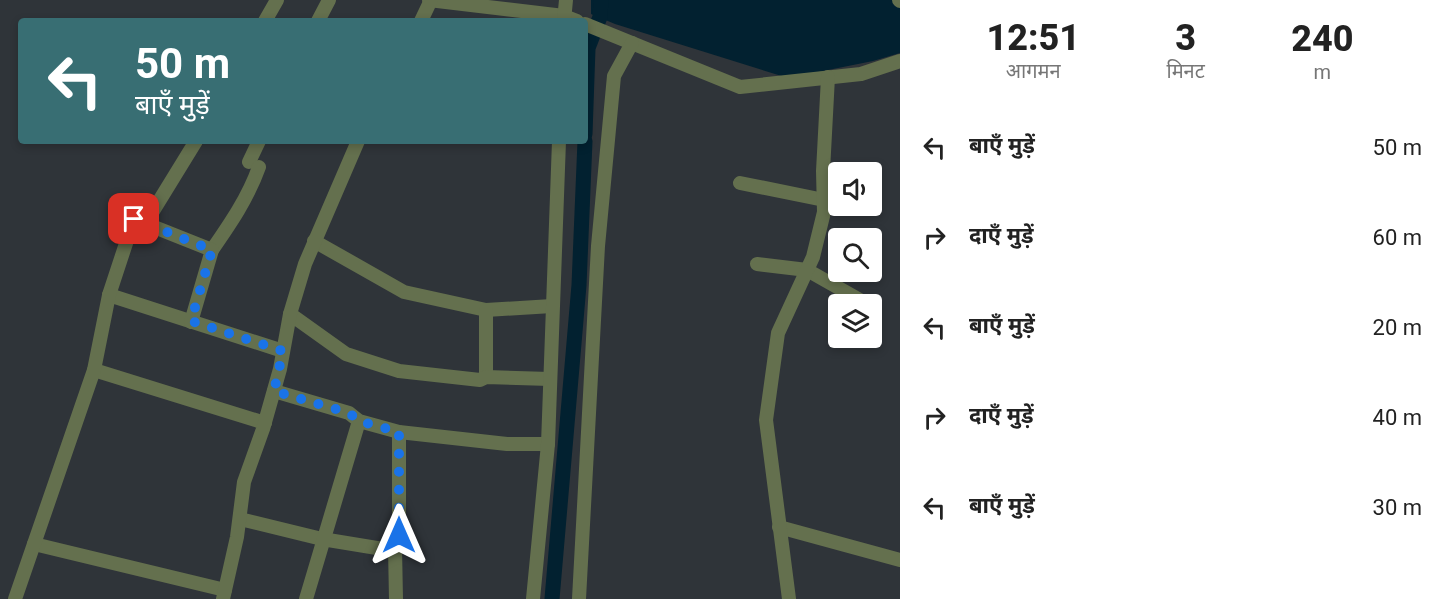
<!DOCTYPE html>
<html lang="hi">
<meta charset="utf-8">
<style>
:root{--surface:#fff;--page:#f6f6f6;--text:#222;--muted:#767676}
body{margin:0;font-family:Roboto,"Noto Sans Devanagari",sans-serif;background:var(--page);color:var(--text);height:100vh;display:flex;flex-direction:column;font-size:22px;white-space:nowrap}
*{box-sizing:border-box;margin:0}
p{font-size:20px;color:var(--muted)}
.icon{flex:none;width:33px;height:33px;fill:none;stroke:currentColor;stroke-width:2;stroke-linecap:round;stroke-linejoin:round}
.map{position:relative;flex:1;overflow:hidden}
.sheet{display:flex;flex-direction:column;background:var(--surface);width:540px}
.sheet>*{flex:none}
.guide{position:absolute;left:18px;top:18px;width:570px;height:126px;border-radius:6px;box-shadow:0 3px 9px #0003;background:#386e73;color:#fff;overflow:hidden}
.buttons{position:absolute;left:828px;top:162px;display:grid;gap:12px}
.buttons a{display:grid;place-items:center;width:54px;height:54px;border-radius:6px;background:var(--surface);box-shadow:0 3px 9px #0003;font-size:30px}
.pin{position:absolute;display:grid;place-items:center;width:51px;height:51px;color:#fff;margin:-26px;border-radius:12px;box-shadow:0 3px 9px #0006}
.me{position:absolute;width:66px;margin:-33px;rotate:0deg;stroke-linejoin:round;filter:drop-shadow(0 0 4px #0008)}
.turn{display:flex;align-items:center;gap:21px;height:126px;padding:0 18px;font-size:27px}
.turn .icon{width:78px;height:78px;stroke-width:2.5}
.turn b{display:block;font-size:42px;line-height:51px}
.eta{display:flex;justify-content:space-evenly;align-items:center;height:102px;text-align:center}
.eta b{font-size:36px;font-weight:800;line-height:42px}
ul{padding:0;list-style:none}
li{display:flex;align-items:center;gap:18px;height:90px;padding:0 18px}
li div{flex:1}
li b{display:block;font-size:22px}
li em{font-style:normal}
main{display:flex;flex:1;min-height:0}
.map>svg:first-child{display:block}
.water{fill:#022130}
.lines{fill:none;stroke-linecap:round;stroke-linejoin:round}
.canal{stroke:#022130;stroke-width:15}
.street{stroke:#64704e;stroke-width:14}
.route{stroke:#1a73e8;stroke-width:10;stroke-dasharray:0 18}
</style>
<main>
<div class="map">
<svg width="900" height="599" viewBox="0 0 900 599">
<rect width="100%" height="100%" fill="#2f3439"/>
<!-- water -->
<polygon class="water" points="591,0 900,0 900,53 873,61 788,78 615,24 591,14"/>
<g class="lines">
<!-- canal -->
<g class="canal">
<polyline points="585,134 588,48 600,17 601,0"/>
<polyline points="552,599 579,285 585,141"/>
</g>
<!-- street -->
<g class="street">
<polyline points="429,0 564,16 577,21"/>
<polyline points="899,0 900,1"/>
<polyline points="265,21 277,0"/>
<polyline points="318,21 329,0"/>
<polyline points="421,21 431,0"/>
<polyline points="564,21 566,0"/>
<polyline points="585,24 740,87 861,74 900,61"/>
<polyline points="249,162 259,141"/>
<polyline points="740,183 824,200"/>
<polyline points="145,224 196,141"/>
<polyline points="314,241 404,292 486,310 552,306"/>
<path d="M212,250c18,-26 36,-52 47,-83"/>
<polyline points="757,264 807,270 867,304"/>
<polyline points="109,295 283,351"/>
<polyline points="486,310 486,377"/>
<polyline points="290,314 346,354 399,371 480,380 486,377 550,379"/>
<polyline points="94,370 265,423"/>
<polyline points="274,391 349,413 359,421 399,432 507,444 548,444"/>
<polyline points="240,519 322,539 383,549 395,548"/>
<polyline points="779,527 900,560"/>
<polyline points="34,544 225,590"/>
<polyline points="15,599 94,370 109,295 134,219 212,250 191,322"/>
<polyline points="223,599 237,537 244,482 263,429 280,369 290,314 305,264 358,141"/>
<polyline points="306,599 359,421"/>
<polyline points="396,599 395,548 399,535 399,432"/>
<polyline points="533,599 548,444 559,141"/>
<polyline points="579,599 598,246 614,76 632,43"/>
<polyline points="789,599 766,420 778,333 813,257 824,212 823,171 828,77"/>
</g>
</g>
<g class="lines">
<!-- route -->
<polyline class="route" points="134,219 212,250 191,321 283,351 274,391 349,413 359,421 399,432 399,535"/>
</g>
</svg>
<div class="buttons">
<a><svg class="icon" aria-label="sound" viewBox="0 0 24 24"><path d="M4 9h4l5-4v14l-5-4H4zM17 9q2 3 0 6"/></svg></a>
<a><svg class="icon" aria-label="search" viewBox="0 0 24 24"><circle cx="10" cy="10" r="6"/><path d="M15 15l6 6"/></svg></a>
<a><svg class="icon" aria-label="layers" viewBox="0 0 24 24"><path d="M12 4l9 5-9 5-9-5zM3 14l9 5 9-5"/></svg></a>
</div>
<div class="pin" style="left:134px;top:219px;background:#d93025"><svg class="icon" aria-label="arrive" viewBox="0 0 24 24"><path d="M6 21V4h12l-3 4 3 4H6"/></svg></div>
<svg class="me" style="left:399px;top:535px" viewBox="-20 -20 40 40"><path d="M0-17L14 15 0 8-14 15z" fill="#1a73e8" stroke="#fff" stroke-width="4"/></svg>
<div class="guide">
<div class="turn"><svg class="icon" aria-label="left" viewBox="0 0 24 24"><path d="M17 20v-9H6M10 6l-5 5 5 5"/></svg><div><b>50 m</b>बाएँ मुड़ें</div></div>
</div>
</div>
<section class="sheet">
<div class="eta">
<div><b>12:51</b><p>आगमन</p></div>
<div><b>3</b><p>मिनट</p></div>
<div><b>240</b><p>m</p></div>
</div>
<ul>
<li><svg class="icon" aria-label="left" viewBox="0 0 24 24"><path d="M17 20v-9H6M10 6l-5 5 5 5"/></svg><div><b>बाएँ मुड़ें</b></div><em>50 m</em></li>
<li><svg class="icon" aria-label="right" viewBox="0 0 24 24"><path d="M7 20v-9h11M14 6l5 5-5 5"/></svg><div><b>दाएँ मुड़ें</b></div><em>60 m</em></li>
<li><svg class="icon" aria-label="left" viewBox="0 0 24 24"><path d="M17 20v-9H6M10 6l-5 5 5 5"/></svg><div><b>बाएँ मुड़ें</b></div><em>20 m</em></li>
<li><svg class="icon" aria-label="right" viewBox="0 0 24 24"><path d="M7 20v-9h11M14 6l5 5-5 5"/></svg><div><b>दाएँ मुड़ें</b></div><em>40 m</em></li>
<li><svg class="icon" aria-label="left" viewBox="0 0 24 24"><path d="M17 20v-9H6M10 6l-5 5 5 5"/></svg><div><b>बाएँ मुड़ें</b></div><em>30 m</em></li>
</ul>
</section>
</main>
